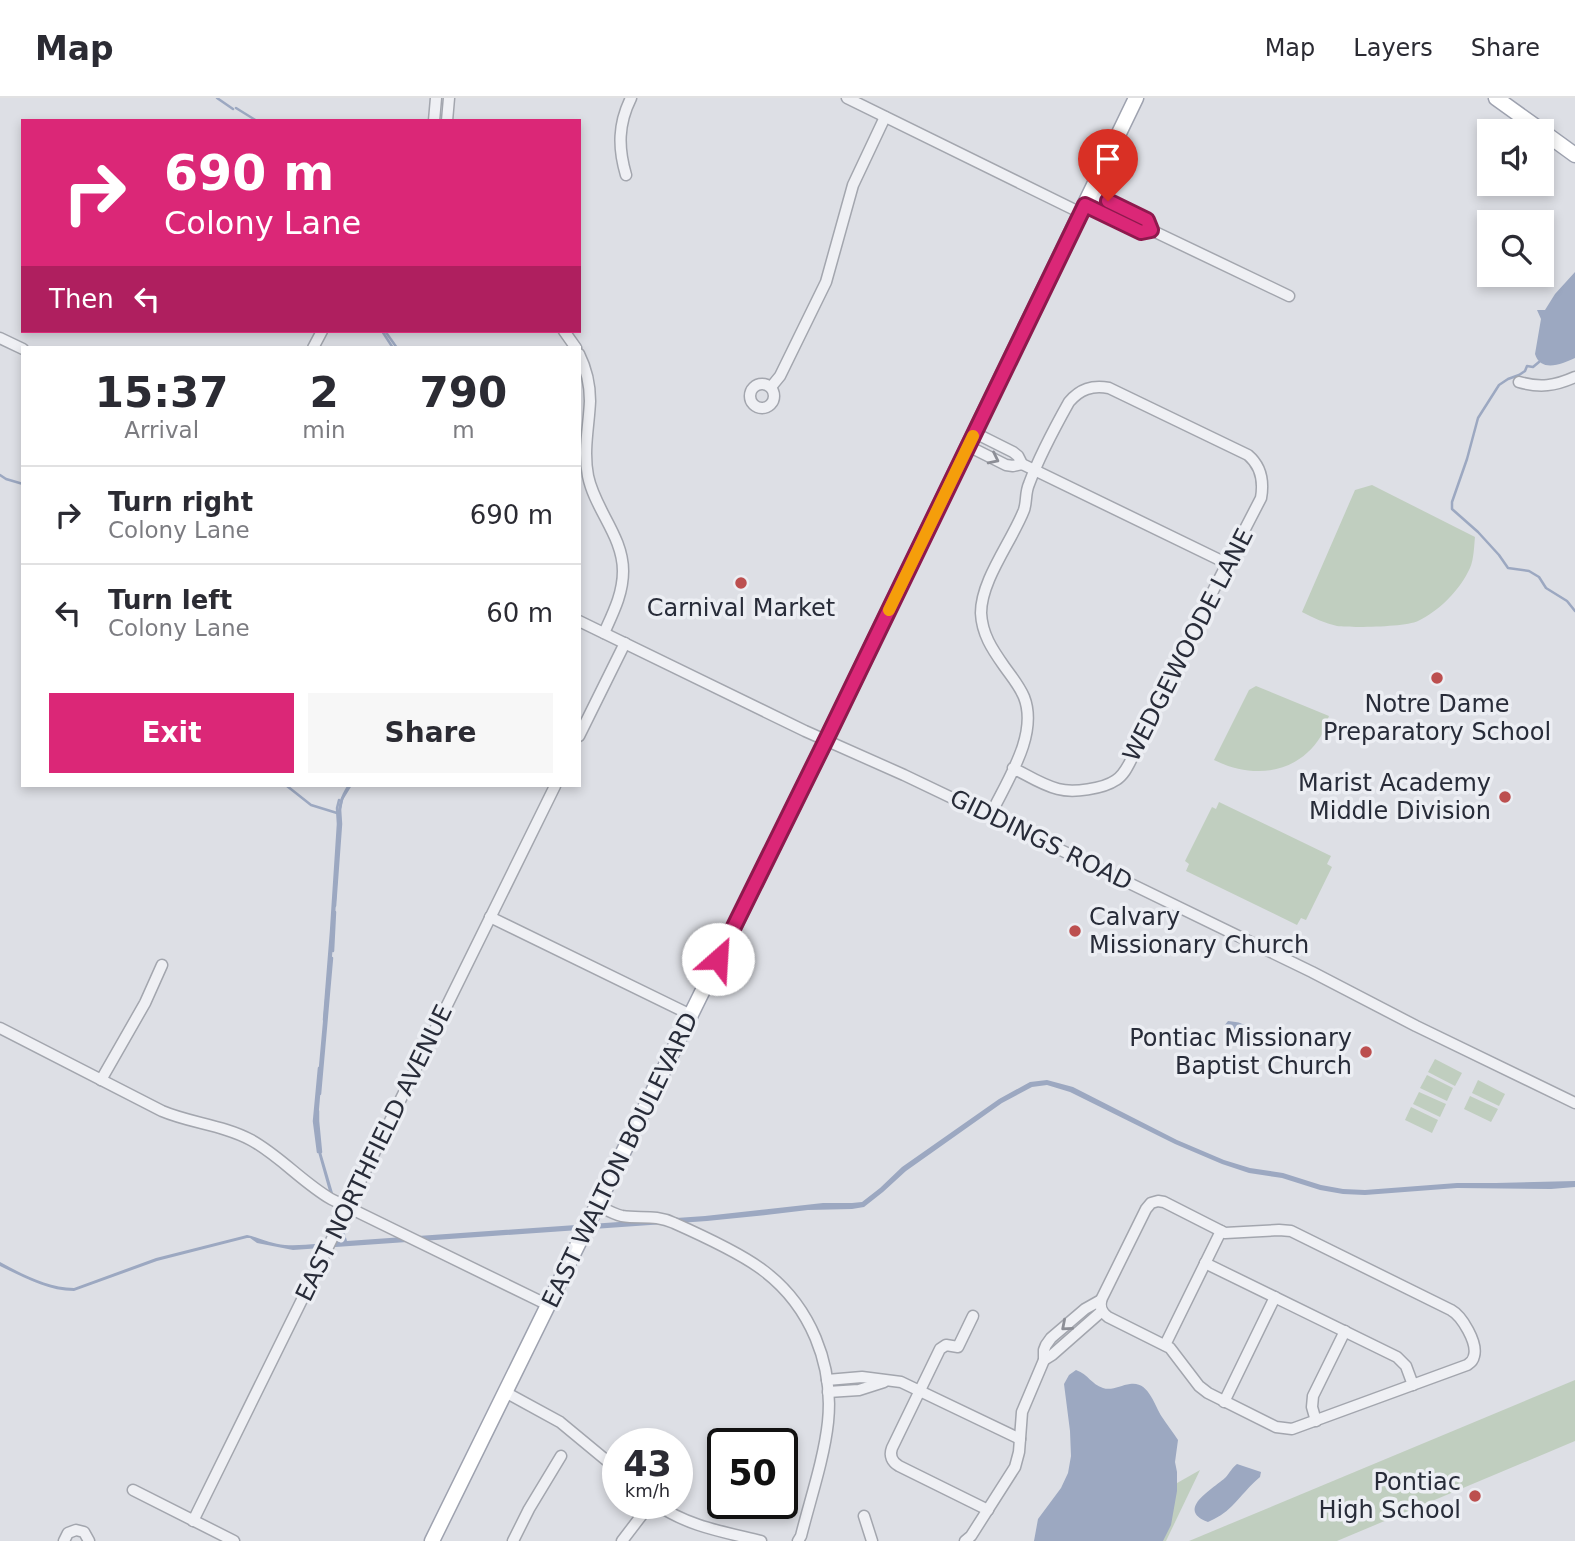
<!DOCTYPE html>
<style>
:root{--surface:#fff;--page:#f7f7f7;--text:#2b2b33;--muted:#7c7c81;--line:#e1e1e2;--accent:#db2777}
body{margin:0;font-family:"DejaVu Sans",sans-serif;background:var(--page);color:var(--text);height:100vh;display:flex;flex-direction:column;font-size:26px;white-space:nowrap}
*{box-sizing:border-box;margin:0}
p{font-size:23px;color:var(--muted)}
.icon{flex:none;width:38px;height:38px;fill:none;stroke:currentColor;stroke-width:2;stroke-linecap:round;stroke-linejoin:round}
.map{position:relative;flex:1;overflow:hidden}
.details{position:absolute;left:21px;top:248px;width:560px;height:441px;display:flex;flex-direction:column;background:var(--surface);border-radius:0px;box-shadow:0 4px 10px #0003}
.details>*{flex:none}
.top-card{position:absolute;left:21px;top:21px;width:560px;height:214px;border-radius:0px;box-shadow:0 4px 10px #0003;background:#db2777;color:#fff;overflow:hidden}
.buttons{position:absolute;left:1477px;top:21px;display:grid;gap:14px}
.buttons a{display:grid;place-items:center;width:77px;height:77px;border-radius:0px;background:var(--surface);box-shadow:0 4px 10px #0003;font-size:35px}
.speed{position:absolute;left:602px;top:1330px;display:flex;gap:14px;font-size:35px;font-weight:700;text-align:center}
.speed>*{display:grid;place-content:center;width:91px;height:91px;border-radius:50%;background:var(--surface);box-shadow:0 4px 10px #0003;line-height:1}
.speed small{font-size:18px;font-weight:400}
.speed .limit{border:4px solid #111;border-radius:10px;background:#fff;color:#111}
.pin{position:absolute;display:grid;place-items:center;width:60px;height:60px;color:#fff;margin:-72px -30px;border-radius:50% 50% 50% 0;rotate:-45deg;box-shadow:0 0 7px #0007}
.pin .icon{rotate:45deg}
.me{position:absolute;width:77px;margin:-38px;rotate:26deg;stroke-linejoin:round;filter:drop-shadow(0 0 5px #0008)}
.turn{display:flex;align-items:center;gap:24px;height:147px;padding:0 28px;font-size:32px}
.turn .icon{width:91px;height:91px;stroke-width:2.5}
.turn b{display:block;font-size:49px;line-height:60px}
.then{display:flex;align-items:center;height:66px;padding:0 28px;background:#0003;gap:14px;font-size:26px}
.eta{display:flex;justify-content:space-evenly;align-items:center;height:119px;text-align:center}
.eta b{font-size:42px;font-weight:700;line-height:49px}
.cta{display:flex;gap:14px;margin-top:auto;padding:14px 28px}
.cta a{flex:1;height:80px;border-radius:0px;background:var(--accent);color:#fff;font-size:28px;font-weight:700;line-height:80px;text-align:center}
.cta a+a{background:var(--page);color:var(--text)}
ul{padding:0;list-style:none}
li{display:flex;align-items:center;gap:21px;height:98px;padding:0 28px;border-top:2px solid var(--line)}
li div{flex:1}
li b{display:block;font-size:26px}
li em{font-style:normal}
header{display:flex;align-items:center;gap:42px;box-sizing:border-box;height:98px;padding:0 35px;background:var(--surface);border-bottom:2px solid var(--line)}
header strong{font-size:33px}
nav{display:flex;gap:38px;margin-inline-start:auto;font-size:24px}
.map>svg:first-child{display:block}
.green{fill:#c0cebf}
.water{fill:#9ca8c1}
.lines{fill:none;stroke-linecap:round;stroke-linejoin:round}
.stream{stroke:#9ca8c1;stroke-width:2.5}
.minor-casing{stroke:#a3a6ae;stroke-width:13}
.major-casing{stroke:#9ea2af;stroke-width:17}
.minor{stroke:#eff0f4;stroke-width:10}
.major{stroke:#fff;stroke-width:14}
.oneway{stroke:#8c8e96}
.route-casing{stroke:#8e194d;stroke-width:18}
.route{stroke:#db2777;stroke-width:12}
.slow{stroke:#f59e0b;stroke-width:12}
.poi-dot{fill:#bc4f4f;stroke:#eceef3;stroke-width:2.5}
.labels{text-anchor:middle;stroke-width:7;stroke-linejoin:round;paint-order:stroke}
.poi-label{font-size:24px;fill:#282c39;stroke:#eceef3;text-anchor:end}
.street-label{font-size:24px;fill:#282c39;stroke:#eceef3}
</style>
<header>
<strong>Map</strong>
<nav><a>Map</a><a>Layers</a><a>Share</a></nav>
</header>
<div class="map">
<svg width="1575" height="1443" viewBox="0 0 1575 1443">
<rect width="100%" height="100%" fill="#dddfe5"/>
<!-- green -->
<g class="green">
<path d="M1372,387l103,52c-1,9 -1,22 -5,31 -10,22 -31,43 -52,53 -12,6 -66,7 -81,5 -12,-3 -24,-8 -35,-14l53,-122z"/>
<path d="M1256,588l73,30c-3,7 -5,15 -8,20 -24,39 -69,43 -107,24l35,-70z"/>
<polygon points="1219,704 1331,758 1327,766 1332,769 1306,822 1301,820 1297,827 1186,773 1189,766 1185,763 1212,709 1216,711"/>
<polygon points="1435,961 1462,975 1455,988 1428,974"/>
<polygon points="1427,977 1453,990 1447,1003 1420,990"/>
<polygon points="1478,982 1505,996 1499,1008 1472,995"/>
<polygon points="1419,994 1446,1006 1440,1019 1413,1006"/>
<polygon points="1470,998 1498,1011 1491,1024 1464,1011"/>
<polygon points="1411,1009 1438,1022 1432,1035 1405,1022"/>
<polygon points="1575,1282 1575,1343 1337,1443 1189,1443"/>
<polygon points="1200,1372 1166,1443 1075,1443"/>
</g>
<!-- water -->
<g class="water">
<path d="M1575,174v86c-13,6 -34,15 -40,-4l6,-35 -4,-9h8l10,-16z"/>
<path d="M347,688h3c-8,13 -10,22 -9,38l-7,109 -16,188 3,31 26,89 358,-25 118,-13h29l10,-1 18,-14 22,-21 97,-68 31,-17 17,-2 26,7 104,53 47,20 26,8 33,5 38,12 22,4 22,1 92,-7h39l79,-2v6l-24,2 -94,-1 -92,7 -22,-1 -23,-4 -38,-12 -33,-5 -27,-9 -47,-20 -105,-52 -23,-7 -15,2 -30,16 -96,68 -23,21 -19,15 -12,2 -44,1 -42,5 -59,6 -414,29 -36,-7 -7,-5h-3l-90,23 -83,30c-26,0 -51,-14 -74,-25v-4c22,12 48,26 74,26l82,-30 91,-23c11,2 24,9 38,10 19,1 39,-2 58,-4l-25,-89 -4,-31 17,-189 7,-108c-1,-16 1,-25 9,-38z"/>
<path d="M1228,923c11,1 18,2 23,12l-3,5 -3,2 -20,-8 -1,-6z"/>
<path d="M1076,1272c13,5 15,14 27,18 9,3 18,-3 27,-4 19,-3 24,21 32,33 5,8 11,15 16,23l-3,22 2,10v19l-6,34 -8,16h-129l4,-22 23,-31 7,-15 3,-17 -1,-25 -6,-47 5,-9z"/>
<path d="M1237,1366l24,8 -1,5c-11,9 -18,19 -28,29 -7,7 -15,12 -24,16 -34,-13 7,-34 18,-45 4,-5 6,-9 11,-13z"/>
</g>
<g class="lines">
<!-- stream -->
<g class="stream">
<polyline points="217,0 233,11"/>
<polyline points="236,10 257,23"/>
<polyline points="382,233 393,250"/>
<polyline points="385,233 397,250"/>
<polyline points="1539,264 1533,269 1527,268 1525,273 1519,277 1508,281 1499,287 1478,320 1467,361 1452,404 1452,411 1478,434 1499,457 1508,470 1529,473 1539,479 1546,490 1567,503 1575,513"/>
<polyline points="0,377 6,381 23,386"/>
<polyline points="287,688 311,707 337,715"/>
<polyline points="335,808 341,726 340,711 342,701 350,688"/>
<polyline points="333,853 335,814"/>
<polyline points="324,922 331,834 338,726 337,710 339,702"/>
<polyline points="320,996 332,860"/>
<polyline points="318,1013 318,1023 321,1054"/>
<polyline points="318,1054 314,1023 319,970"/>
</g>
<defs>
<g id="minor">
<polyline points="847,0 1081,115"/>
<polyline points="434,23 436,0"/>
<polyline points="447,23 449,0"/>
<path d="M626,77c-8,-27 -8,-51 5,-77"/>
<polyline points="1091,95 1147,122 1151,132 1289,198"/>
<polyline points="1085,107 1141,134 1151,132"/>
<polyline points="564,233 576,250"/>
<polyline points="0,240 23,251"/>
<polyline points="313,250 322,233"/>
<path d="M579,256c7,14 11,30 11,47 -1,25 -7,49 -2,75 7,34 35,60 35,95 0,23 -10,42 -19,62"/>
<path d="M1519,284c21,6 36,4 56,-5"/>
<circle cx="762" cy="298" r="12"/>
<polyline points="771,289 780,278 826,184 853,87 885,19"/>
<polyline points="975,335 1013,354 1018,358 1022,366 1228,466"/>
<polyline points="968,348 1006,367 1013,368 1022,366"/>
<polyline points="579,523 805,633 904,677 1092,767 1312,874 1416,928 1575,1005"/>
<polyline points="579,638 625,545"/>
<path d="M990,718c16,-34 49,-81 34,-119 -5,-12 -13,-21 -20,-31 -12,-17 -22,-32 -23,-53 0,-33 31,-72 43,-103 3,-9 1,-17 5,-26 10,-27 26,-57 40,-82 11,-13 23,-17 40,-14l139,67c13,11 16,26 13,43l-47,91 -82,169c-4,8 -8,17 -16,22 -13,9 -43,13 -58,9 -16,-4 -31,-14 -45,-21"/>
<polyline points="490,819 691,917"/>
<path d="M0,930l162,83c28,12 61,14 89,29 29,16 51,42 80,59l217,106"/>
<polyline points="101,982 145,905 162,867"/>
<path d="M1158,1103l6,1 61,31 54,-3 12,1 160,79c11,6 27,33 23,46 -1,5 -3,6 -7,9l-175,64 -16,-2 -68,-34 -9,-7 -29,-38 -62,-31c-7,-5 -9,-11 -6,-19l44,-89 5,-6z"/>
<path d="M597,1107c8,4 16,9 25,11 18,3 33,-2 52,7 27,12 67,30 90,48 46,35 70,93 64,151 -4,37 -18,78 -27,114l-3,5"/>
<polyline points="1205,1165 1397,1259 1406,1268 1413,1287"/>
<path d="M973,1218l-15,31 -12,-2 -6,4 -48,99c-3,8 0,14 7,18l89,44"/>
<polyline points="1165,1247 1221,1133"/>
<polyline points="1044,1262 1052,1257 1102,1213"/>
<polyline points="827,1282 862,1279 901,1284 1020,1341"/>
<polyline points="505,1294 560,1324 618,1372"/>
<polyline points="828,1294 859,1292 884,1284"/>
<polyline points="1224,1304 1275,1199"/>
<polyline points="1316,1323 1312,1309 1313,1298 1345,1233"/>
<polyline points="133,1392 234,1443"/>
<path d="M655,1405c31,23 69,29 106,38"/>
<polyline points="864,1418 872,1443"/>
<polyline points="193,1423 555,688"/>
<polyline points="64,1443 68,1435 76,1432 84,1434 89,1443"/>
<polyline points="513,1443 529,1411 561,1358"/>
<polyline points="622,1443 651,1405"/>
<polyline points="965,1443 971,1438 1015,1369 1019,1354 1022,1314 1044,1262 1044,1252 1046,1247 1051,1240 1085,1211 1101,1202"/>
</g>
<g id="major">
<polyline points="1496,0 1542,33"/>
<polyline points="1542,33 1575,57"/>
<polyline points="432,1443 826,642 1136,0"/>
</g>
</defs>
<!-- minor casing -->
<use href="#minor" class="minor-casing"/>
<!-- major casing -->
<use href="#major" class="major-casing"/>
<!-- minor -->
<use href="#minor" class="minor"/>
<!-- major -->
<use href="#major" class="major"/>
</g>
<!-- one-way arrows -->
<defs><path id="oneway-chevron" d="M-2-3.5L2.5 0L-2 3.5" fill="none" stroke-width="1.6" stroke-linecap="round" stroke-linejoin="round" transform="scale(1.75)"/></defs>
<g class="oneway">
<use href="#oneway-chevron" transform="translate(994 361) rotate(26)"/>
<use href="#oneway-chevron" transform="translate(1066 1228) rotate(139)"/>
</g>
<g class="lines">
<defs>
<polyline id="route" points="718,861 826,642 1085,107 1141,134 1151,132 1147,122 1108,103"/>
</defs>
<!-- route casing -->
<use href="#route" class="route-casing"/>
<!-- route -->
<use href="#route" class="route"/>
<!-- slow -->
<polyline class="slow" points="889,512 973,338"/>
</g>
<!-- markers -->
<g class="poi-dot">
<circle cx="741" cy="485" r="7"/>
<circle cx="1437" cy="580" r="7"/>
<circle cx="1505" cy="699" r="7"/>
<circle cx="1075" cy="833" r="7"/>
<circle cx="1366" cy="954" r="7"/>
<circle cx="1475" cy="1398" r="7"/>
</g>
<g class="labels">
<!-- poi labels -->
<g class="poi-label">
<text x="741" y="518" text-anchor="middle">Carnival Market</text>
<text x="1437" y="614" text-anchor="middle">Notre Dame<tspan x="1437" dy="28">Preparatory School</tspan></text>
<text x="1491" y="693">Marist Academy<tspan x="1491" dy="28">Middle Division</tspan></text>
<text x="1089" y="827" text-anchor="start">Calvary<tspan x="1089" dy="28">Missionary Church</tspan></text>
<text x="1352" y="948">Pontiac Missionary<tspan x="1352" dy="28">Baptist Church</tspan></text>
<text x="1461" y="1392">Pontiac<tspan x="1461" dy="28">High School</tspan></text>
</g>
<!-- street labels -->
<g class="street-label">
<text transform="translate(1188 547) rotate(-63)" y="8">WEDGEWOODE LANE</text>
<text transform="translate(1041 742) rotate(26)" y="8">GIDDINGS ROAD</text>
<text transform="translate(374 1055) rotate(-64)" y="8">EAST NORTHFIELD AVENUE</text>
<text transform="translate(620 1062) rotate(-64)" y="8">EAST WALTON BOULEVARD</text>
</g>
</g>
</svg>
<div class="buttons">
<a><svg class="icon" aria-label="sound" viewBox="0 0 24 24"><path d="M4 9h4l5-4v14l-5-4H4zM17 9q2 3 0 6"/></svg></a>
<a><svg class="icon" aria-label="search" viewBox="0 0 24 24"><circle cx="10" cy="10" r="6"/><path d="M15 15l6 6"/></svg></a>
</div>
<div class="speed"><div>43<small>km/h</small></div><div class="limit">50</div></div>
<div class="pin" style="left:1108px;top:103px;background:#d93025"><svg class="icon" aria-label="arrive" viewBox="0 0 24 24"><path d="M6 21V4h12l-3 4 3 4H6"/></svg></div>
<svg class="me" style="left:718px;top:861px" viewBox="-20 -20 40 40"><circle r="19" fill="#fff"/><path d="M0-13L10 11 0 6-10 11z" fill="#db2777"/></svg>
<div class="top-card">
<div class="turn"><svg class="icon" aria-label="right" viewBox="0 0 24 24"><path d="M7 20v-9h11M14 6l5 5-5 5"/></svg><div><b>690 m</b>Colony Lane</div></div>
<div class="then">Then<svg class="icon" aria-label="left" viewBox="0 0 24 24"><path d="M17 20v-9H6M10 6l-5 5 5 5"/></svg></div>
</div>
<section class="details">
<div class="eta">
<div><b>15:37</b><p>Arrival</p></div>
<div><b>2</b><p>min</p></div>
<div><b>790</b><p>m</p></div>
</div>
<ul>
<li><svg class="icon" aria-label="right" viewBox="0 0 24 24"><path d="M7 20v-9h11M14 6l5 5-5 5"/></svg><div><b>Turn right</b><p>Colony Lane</p></div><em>690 m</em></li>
<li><svg class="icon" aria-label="left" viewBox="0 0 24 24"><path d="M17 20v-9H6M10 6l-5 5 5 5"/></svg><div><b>Turn left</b><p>Colony Lane</p></div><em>60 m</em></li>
</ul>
<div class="cta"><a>Exit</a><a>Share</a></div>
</section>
</div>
